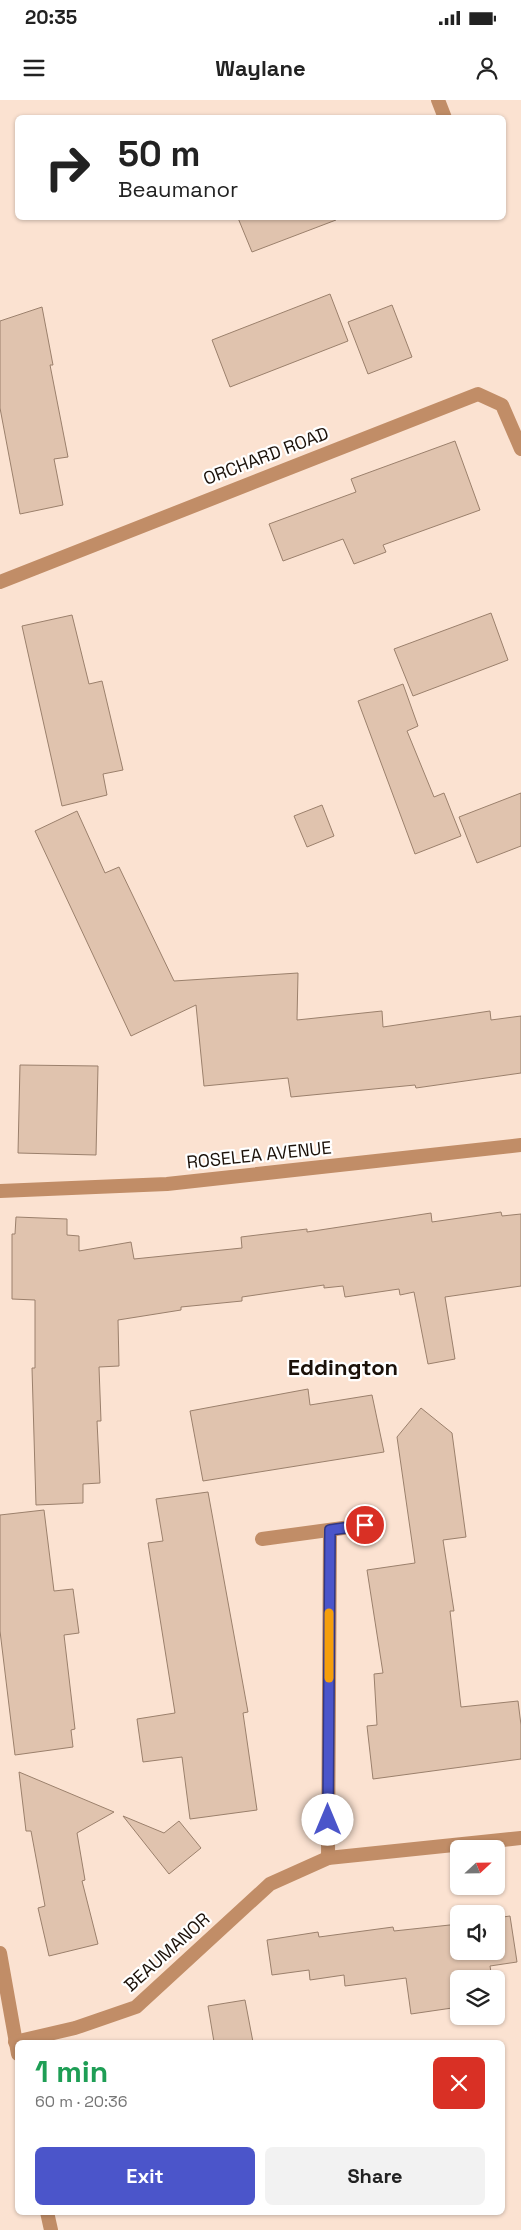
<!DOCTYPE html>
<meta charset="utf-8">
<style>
:root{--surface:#fff;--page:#f2f2f2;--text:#222;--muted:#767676;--accent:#4b55ca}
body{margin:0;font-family:"Space Grotesk",sans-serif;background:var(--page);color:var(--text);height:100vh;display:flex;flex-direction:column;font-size:19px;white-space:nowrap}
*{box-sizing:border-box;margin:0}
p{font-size:16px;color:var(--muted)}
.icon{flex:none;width:28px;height:28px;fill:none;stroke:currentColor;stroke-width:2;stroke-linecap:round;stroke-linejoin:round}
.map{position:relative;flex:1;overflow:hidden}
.sheet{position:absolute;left:15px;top:1940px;width:490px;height:175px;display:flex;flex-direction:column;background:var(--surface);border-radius:8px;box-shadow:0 1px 4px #0004}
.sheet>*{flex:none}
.top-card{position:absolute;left:15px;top:15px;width:491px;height:105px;border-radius:8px;box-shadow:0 1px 4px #0004;background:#fff;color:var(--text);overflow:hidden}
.needle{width:32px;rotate:68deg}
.controls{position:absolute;left:450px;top:1740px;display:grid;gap:10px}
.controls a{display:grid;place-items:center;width:55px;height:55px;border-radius:8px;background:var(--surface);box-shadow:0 1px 4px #0004;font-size:25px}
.pin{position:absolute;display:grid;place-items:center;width:42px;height:42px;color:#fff;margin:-21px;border:2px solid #fff;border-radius:50%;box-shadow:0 1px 5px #0007}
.me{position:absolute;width:55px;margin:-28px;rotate:0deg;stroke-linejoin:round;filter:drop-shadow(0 0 4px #0008)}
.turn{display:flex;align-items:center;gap:18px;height:105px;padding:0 20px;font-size:22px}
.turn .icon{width:65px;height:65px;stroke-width:2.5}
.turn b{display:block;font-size:35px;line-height:42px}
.round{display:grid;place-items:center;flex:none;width:52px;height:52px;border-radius:8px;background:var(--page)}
.head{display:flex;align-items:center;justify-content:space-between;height:85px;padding:0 20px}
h1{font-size:30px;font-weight:700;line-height:38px;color:#1e9e55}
.action{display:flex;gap:10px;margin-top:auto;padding:10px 20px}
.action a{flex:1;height:58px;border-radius:8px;background:var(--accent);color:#fff;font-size:20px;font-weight:700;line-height:58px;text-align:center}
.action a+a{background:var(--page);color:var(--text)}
.status{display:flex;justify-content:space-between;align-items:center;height:35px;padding:0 25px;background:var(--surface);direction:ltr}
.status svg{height:14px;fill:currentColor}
header{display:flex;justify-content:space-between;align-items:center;height:65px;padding:0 20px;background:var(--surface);font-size:22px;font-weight:700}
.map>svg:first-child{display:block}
.building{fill:#e0c3ae;stroke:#9b806c}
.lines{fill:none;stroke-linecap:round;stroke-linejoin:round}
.minor{stroke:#c18d67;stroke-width:14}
.route-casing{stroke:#313783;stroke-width:12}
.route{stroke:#4b55ca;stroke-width:9}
.slow{stroke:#f59e0b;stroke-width:9}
.labels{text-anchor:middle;stroke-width:4.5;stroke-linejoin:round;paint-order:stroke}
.street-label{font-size:18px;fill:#1b1109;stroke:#fff}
.district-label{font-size:22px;font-weight:bold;fill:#1b1109;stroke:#fff}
</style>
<div class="status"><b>20:35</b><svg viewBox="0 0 49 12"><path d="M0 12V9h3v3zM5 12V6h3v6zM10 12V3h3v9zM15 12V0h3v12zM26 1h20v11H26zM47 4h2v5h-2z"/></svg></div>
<header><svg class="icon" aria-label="menu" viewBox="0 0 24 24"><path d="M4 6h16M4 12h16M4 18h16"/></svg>Waylane<svg class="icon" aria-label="person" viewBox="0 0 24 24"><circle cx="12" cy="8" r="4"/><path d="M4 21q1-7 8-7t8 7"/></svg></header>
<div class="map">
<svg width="521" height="2130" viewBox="0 0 521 2130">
<rect width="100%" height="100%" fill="#fbe2d1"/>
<!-- building -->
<g class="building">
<polygon points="238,118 335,118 336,120 252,152"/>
<polygon points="330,194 348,241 230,287 212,240"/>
<polygon points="392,205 412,257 368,274 348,222"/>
<polygon points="42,207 53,265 50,265 68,357 54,359 63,405 20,414 0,308 0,221"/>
<polygon points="455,341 480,410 383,445 386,452 354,464 343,439 283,461 269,424 356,392 351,379"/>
<polygon points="491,513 508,560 413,596 394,549"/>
<polygon points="72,515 89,584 102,581 123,670 103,674 107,695 62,706 22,526"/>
<polygon points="403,584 418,626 407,631 434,697 444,693 461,736 415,754 358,601"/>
<polygon points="521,693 521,746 477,763 459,717"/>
<polygon points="322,705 334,736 307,747 294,716"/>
<polygon points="77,711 105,773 119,767 174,881 298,873 297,920 382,911 383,927 490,911 491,920 521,916 521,973 416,988 415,985 291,997 288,978 204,986 196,905 131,936 35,731"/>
<polygon points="20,965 98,966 96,1055 18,1053"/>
<polygon points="501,1112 502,1116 521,1114 521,1186 445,1197 455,1259 428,1264 414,1192 400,1195 399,1189 345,1197 343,1186 324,1188 324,1185 242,1197 242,1201 181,1207 181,1210 118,1220 119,1266 99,1267 101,1321 97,1321 100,1383 83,1384 83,1403 36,1405 32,1268 35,1268 35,1200 12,1199 12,1134 15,1134 16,1117 67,1119 67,1135 79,1136 79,1151 131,1142 134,1159 242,1148 241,1137 307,1129 307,1132 431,1113 432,1122"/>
<polygon points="308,1289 310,1305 372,1295 384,1352 203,1381 190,1311"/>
<polygon points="421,1308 452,1333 466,1437 443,1440 454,1511 450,1511 461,1607 518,1601 521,1625 521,1659 373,1679 367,1626 377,1625 374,1574 383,1573 367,1470 415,1463 397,1337"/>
<polygon points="208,1392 248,1612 243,1613 257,1710 190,1719 182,1657 143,1662 137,1619 175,1613 148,1443 163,1441 156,1399"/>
<polygon points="44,1410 54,1491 73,1489 79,1533 64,1535 75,1629 71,1630 73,1647 15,1655 0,1531 0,1415"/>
<polygon points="19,1672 114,1712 77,1733 85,1780 82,1781 98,1844 49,1856 38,1808 45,1806 31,1731 26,1731"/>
<polygon points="123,1716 164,1733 179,1721 201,1748 169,1774"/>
<polygon points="510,1816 517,1862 490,1866 492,1879 459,1879 459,1907 411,1914 406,1878 345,1886 344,1875 310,1880 309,1870 272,1875 267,1840 318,1832 319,1837 393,1827 394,1831 459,1824 459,1851 496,1851 496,1818"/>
<polygon points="245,1900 253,1942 214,1942 208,1906"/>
</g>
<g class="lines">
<!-- minor -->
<g class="minor">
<polyline points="438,0 445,18"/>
<polyline points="0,482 478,294 502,305 521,349"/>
<polyline points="0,1091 167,1084 521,1045"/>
<polyline points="262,1439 365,1425"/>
<polyline points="328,1758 330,1430"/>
<polyline points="0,1853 18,1954"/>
<polyline points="15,1942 75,1928 136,1907 270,1784 328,1758 521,1738"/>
<polyline points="47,2112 51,2130"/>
</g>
</g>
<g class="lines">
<defs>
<polyline id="route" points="328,1720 330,1430 365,1425"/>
</defs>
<!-- route casing -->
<use href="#route" class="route-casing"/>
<!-- route -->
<use href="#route" class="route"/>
<!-- slow -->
<polyline class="slow" points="329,1578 329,1513"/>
</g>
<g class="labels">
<!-- street labels -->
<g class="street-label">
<text transform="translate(266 356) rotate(-21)" y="6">ORCHARD ROAD</text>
<text transform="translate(259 1055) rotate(-6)" y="6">ROSELEA AVENUE</text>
<text transform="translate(167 1852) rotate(-42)" y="6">BEAUMANOR</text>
</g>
<!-- district labels -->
<g class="district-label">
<text x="343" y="1275">Eddington</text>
</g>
</g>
</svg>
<div class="controls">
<a><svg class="needle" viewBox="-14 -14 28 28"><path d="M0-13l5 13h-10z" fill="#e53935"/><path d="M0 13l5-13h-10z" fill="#767676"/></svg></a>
<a><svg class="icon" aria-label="sound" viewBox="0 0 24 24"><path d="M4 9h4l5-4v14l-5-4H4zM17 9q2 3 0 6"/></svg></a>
<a><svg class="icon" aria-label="layers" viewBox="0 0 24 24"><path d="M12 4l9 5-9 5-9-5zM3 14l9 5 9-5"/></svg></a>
</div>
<div class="pin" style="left:365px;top:1425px;background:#d93025"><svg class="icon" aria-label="arrive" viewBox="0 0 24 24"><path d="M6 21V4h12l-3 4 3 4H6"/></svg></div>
<svg class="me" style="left:328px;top:1720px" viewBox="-20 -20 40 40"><circle r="19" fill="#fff"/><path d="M0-13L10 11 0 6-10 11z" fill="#4b55ca"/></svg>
<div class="top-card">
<div class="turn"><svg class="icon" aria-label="right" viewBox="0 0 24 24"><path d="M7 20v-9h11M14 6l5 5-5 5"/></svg><div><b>50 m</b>Beaumanor</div></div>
</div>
<section class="sheet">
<div class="head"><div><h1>1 min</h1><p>60 m · 20:36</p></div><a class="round" style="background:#d93025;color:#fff"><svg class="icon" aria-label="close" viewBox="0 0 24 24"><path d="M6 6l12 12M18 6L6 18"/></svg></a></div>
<div class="action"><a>Exit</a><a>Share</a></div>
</section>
</div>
